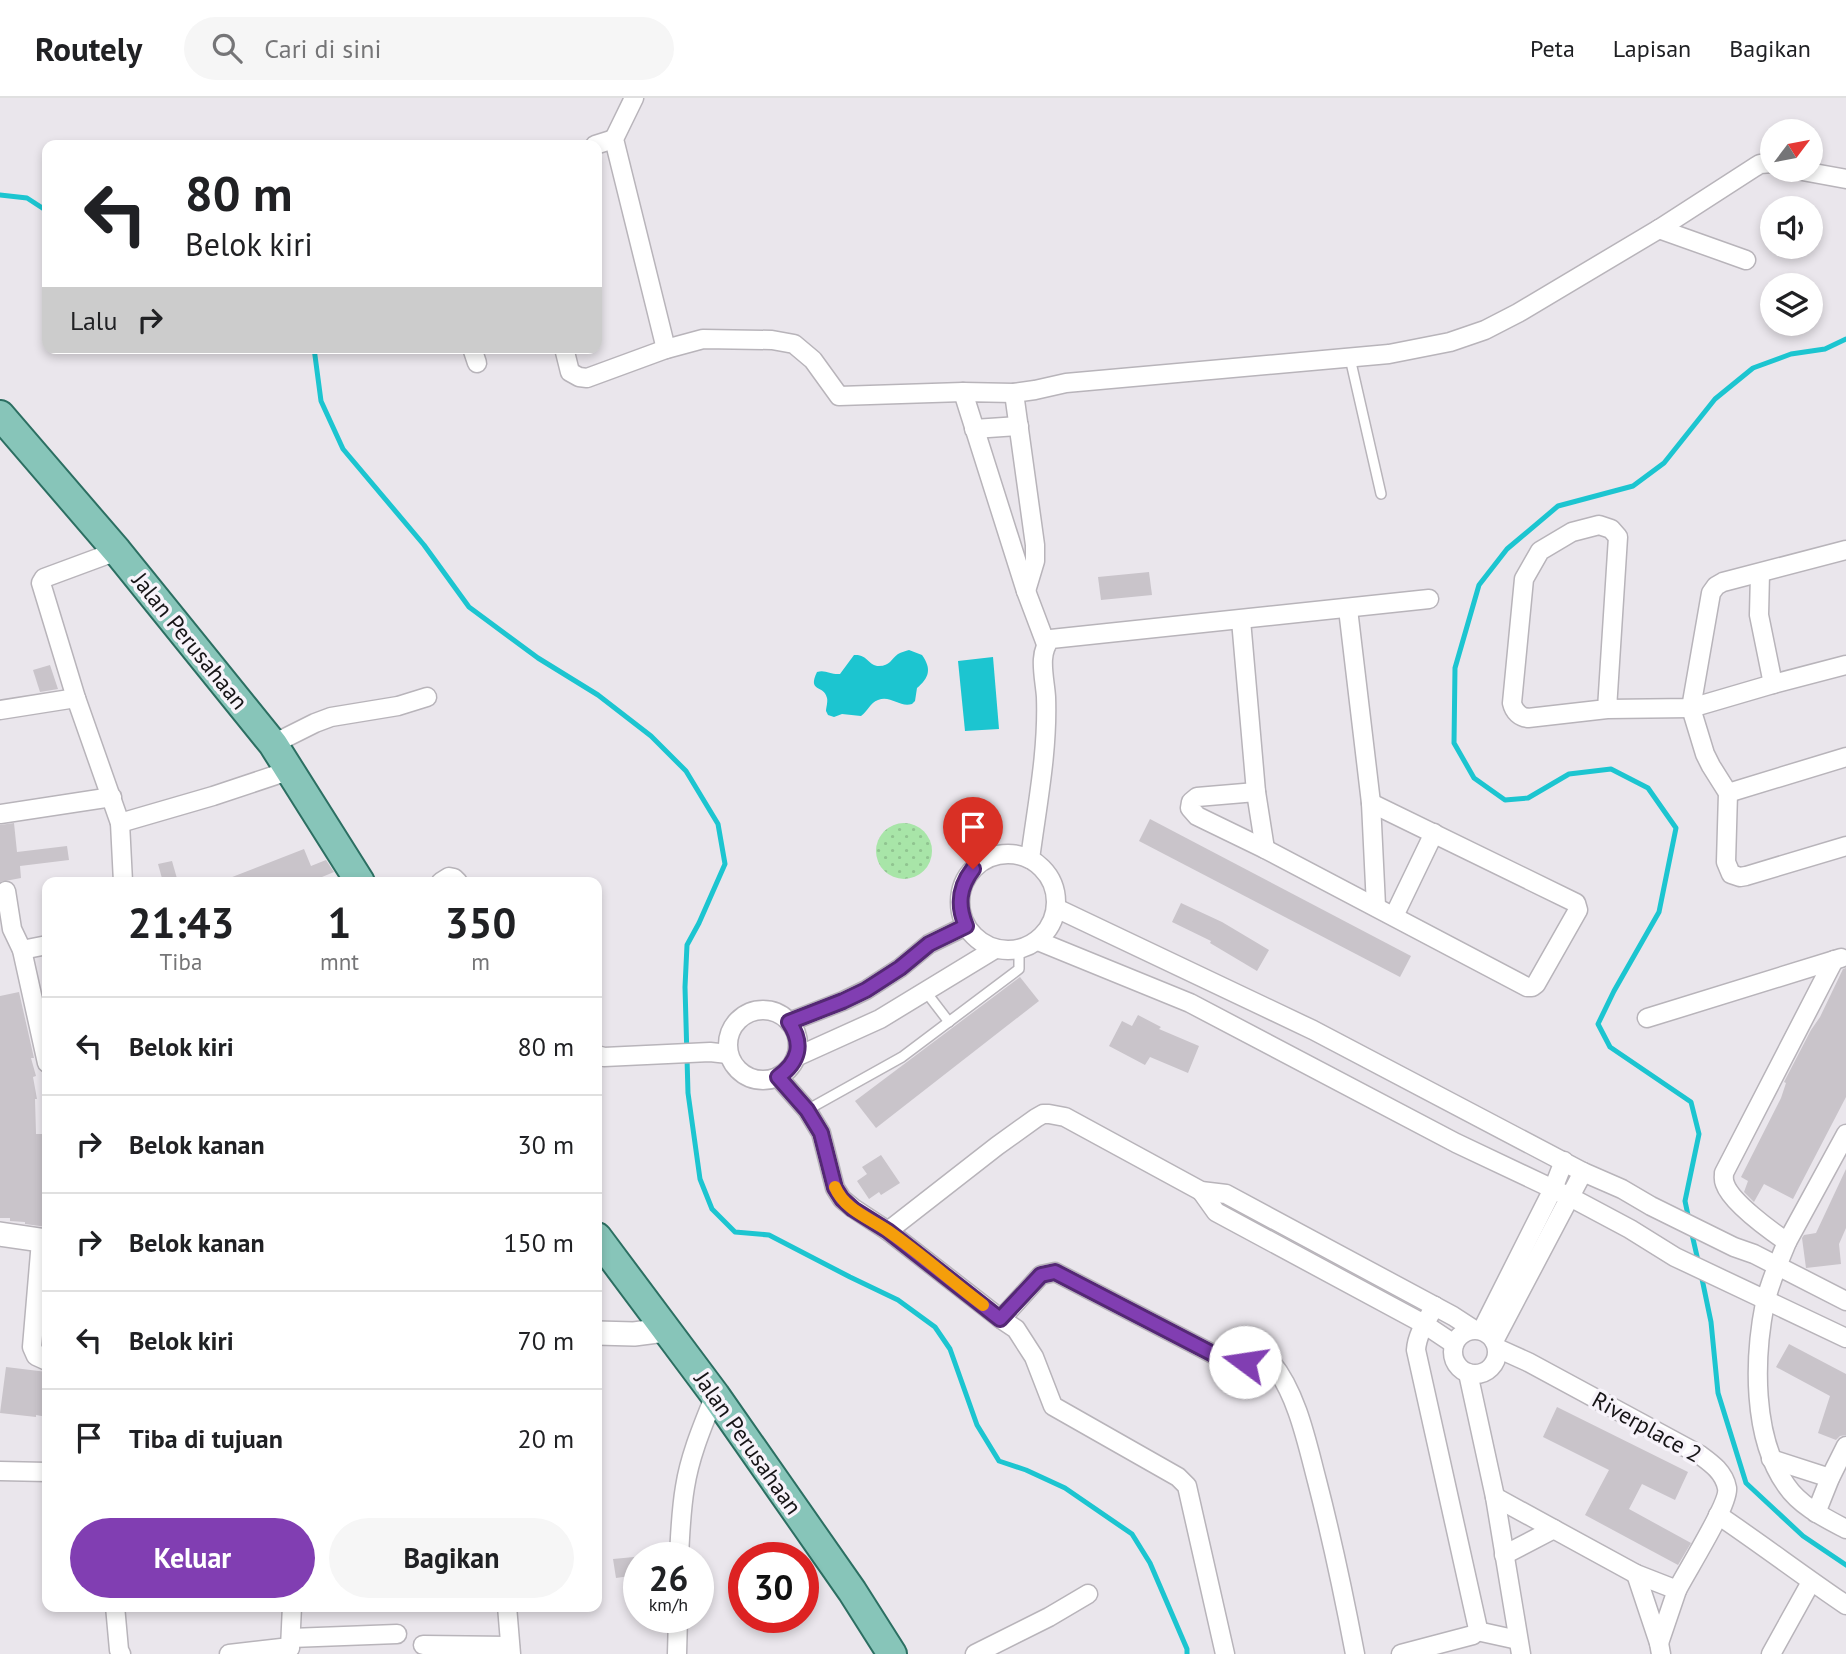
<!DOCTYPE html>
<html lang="id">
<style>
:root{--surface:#fff;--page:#f6f6f6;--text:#202124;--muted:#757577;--line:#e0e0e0;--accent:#813eb2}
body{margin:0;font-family:"PT Sans",sans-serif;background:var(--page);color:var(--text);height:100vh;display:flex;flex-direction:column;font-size:26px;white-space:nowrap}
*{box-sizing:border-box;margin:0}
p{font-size:23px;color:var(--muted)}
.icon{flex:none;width:38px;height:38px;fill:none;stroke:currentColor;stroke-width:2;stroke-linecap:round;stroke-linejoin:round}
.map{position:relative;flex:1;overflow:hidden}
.details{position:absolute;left:42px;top:779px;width:560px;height:735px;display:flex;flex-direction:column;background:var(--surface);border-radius:14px;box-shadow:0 4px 10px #0003}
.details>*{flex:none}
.banner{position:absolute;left:42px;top:42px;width:560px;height:214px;border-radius:14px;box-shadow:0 4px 10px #0003;background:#fff;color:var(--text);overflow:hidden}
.needle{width:46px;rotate:58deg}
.controls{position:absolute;left:1760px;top:21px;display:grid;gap:14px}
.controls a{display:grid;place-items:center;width:63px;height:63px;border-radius:50%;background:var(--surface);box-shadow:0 4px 10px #0003;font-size:35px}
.speed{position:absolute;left:623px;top:1444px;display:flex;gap:14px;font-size:35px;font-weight:700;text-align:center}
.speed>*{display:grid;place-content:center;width:91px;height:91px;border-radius:50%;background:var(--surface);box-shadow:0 4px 10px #0003;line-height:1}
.speed small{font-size:18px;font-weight:400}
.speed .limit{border:10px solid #d22;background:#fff;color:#111}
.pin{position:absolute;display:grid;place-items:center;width:60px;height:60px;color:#fff;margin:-72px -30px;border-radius:50% 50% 50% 0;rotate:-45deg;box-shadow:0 0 7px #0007}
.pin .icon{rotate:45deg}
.me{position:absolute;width:77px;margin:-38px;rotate:284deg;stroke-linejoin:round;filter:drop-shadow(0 0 5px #0008)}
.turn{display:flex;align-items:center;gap:24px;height:147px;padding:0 28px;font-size:32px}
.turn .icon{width:91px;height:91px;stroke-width:2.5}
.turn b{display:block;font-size:49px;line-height:60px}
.then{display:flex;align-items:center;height:66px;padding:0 28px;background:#0003;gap:14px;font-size:26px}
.eta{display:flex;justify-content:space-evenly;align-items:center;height:119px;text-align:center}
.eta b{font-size:42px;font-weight:800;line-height:49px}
.button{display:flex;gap:14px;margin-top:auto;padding:14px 28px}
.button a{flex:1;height:80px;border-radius:42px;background:var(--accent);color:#fff;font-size:28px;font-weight:800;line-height:80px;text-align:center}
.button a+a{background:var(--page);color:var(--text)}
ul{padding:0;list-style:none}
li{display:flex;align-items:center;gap:21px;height:98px;padding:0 28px;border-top:2px solid var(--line)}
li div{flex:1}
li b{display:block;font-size:26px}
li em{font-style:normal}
header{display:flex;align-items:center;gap:42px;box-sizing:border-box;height:98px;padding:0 35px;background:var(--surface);border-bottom:2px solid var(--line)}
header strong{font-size:33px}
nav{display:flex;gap:38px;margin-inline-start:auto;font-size:24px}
.search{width:490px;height:63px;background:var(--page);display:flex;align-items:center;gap:18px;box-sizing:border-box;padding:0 24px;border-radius:38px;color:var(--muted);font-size:26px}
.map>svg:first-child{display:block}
.grass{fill:url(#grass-dots)}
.water{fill:#1cc5d0}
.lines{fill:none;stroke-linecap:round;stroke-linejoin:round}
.stream{stroke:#1cc5d0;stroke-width:5}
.building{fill:#c9c4ca}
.service-casing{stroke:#b8b4ba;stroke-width:12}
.minor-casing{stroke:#b8b4ba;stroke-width:21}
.tertiary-casing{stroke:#b8b4ba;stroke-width:26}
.primary-casing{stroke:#2c6f62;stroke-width:32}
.service{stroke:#fff;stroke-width:9}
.minor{stroke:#fff;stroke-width:18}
.tertiary{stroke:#fff;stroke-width:23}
.primary{stroke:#87c5b9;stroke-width:28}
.route-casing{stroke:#542874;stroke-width:18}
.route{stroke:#813eb2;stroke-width:12}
.slow{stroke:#f59e0b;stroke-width:12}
.labels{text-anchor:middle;stroke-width:7;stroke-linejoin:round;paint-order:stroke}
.street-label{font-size:23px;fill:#171517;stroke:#f7f3fa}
</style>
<header>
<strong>Routely</strong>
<div class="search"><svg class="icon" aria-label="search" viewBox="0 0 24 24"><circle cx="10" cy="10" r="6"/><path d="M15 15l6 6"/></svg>Cari di sini</div>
<nav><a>Peta</a><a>Lapisan</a><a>Bagikan</a></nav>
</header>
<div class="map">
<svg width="1846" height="1556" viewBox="0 0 1846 1556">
<defs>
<pattern id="grass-dots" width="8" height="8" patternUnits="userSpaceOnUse" patternTransform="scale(1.75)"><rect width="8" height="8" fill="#a8e5a8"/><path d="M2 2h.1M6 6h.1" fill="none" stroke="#90c490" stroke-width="1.8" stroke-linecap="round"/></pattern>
</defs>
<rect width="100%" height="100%" fill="#eae6ec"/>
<!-- grass -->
<circle class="grass" cx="904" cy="753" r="28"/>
<!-- water -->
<g class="water">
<path d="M909,552l13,5c10,14 7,23 -5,33l-2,13 -3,3c-12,4 -21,-9 -34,-4 -8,3 -10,11 -17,16l-19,-2 -8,3 -6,-2 -2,-4c0,-3 2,-9 1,-13 -3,-14 -20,-5 -10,-26 8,-3 14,3 23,2l14,-19c14,-1 14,11 25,11 11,0 12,-7 19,-12 3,-2 8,-3 11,-4z"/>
<polygon points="993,559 999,631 965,633 958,563"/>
</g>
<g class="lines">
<!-- stream -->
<g class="stream">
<polyline points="0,97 27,100 47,113"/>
<polyline points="314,250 321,303 343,351 424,447 469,509 538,560 598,597 651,638 686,673 718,726 725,766 699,825 687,847 685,889 688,995 700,1081 712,1111 735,1134 769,1137 850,1179 898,1202 935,1229 950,1251 977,1327 999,1363 1026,1372 1065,1390 1132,1436 1150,1465 1187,1551 1187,1556"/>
<polyline points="1689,1122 1685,1103 1699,1036 1691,1004 1610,949 1598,926 1614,893 1659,814 1676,730 1648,690 1611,671 1569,676 1528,700 1505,702 1474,680 1454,645 1455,570 1479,487 1507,451 1558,408 1633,388 1664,365 1715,301 1753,270 1791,256 1825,251 1846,241"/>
<polyline points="1691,1132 1699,1167"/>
<polyline points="1701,1176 1711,1224 1718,1295 1746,1385 1803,1438 1846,1467"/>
</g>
</g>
<!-- building -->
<g class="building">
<polygon points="1149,474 1152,497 1101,502 1098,479"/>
<polygon points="50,567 58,591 40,594 33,572"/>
<polygon points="1150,721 1411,858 1400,879 1139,743"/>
<polygon points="14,725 17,754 67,748 69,762 20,768 21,780 0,784 0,727"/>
<polygon points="304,751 311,768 326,762 334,774 322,779 324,784 223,784 222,783"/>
<polygon points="172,763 178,784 163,784 158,766"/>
<polygon points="1181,805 1222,824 1269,852 1257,873 1210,845 1211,843 1172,824"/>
<polygon points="1846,870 1846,999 1793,1101 1764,1086 1754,1104 1744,1094 1748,1083 1741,1079 1781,1000 1786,985 1784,984 1811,932 1820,919 1843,871"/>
<polygon points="1020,879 1039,903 876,1030 855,1003"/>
<polygon points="19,894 34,960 31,960 36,978 33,979 37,1001 35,1001 36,1036 47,1036 47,1129 25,1126 25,1124 10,1123 10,1120 0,1120 0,898"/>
<polygon points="1138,917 1161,929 1159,931 1199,948 1188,975 1150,959 1145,967 1109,948 1122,923 1132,928"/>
<polygon points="881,1057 900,1085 881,1097 879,1094 869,1101 857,1083 867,1076 862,1069"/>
<polygon points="1846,1071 1846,1130 1839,1146 1841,1166 1806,1170 1802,1140 1804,1137 1816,1135"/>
<polygon points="1789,1246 1846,1276 1846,1337 1840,1338 1836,1342 1818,1335 1830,1298 1776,1269"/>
<polygon points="6,1269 47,1274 47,1319 36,1317 36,1319 0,1315"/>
<polygon points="1557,1309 1688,1374 1675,1402 1642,1386 1629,1411 1691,1445 1678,1467 1585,1417 1609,1372 1543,1339"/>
<polygon points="634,1459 637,1477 616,1480 613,1461"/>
</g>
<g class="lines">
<defs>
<g id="service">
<polyline points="1350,260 1381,396"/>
<polyline points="926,894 949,924"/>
<polyline points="807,1012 902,959 1019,871 1019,852"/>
</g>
<g id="minor">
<polyline points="634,0 614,41 666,251"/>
<polyline points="595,47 614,41"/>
<polyline points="1797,72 1846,81"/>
<polyline points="1659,131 1746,162"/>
<polyline points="472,250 477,265"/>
<polyline points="564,250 570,274 579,279 587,280 666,251 703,241 772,242 794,246 813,262 839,298 963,294"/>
<polyline points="1014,295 963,294 1026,493 1046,546"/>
<polyline points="974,331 1019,328"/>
<polyline points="1846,452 1723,484 1716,488 1711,495 1691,610 1705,656 1711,668 1728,695 1726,764 1731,776 1740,779 1746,778 1846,748"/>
<polyline points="117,453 44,480 41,485 76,600 120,725 123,784"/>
<polyline points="1760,475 1759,517 1773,586"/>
<polyline points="1026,493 1035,463 1035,447 1014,295 1035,292 1066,285 1389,256 1450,244 1485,232 1518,215 1659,131 1755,69 1760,66 1773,65"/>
<polyline points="1348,511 1371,705 1376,808"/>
<polyline points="1241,522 1256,694 1265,751"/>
<path d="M1607,611l11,-172 -7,-8 -12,-4 -27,7 -32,19 -16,28 -12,124c2,9 8,14 16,15l79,-9 84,-1 82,-24 73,-19"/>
<polyline points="0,612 76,600"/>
<polyline points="273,646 315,625 331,619 398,608 427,599"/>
<polyline points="1256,694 1197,699 1191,704 1190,710 1197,718 1265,751 1527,889 1532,889 1536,886 1578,812 1576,805 1371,705"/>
<polyline points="1728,695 1846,659"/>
<polyline points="0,716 112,699"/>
<polyline points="120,725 213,698 291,672"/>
<circle cx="1008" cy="804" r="48"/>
<path d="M1030,761c7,-54 18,-107 16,-162 -1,-18 -9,-44 5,-58l378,-40"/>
<polyline points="441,784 449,779 454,780 458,784"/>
<polyline points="6,793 12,831 22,852 47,965"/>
<polyline points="1056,810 1313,932 1583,1074 1622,1091 1651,1108 1734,1149 1754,1156 1846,1203"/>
<polyline points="1394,818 1434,735"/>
<polyline points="1038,843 1190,905 1456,1045 1570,1099 1630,1131 1675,1159 1846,1240"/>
<polyline points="22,852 47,847"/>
<path d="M1834,862l-110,213c0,5 -1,6 1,11 6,18 46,47 62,58 -8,19 -17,40 -22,61 -11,55 -13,134 21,182 14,21 39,33 60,44"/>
<circle cx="763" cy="947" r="35"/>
<polyline points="1647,920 1841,860"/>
<polyline points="789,924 843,903 866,892 900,870 929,846 966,828"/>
<polyline points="597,957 604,959 710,954 728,956"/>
<polyline points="796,959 880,921 995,851"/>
<polyline points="778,979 807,1012 821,1035 835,1090 842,1101 853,1110 888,1133 1001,1221 1041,1177 1055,1174 1213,1256 1222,1260 1245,1264"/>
<polyline points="1201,1093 1216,1114 1424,1226 1454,1246"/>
<polyline points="888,1133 997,1048 1036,1020 1043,1016 1049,1016 1065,1019 1201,1093 1226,1096 1453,1218 1473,1231"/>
<polyline points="41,1143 32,1249 36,1258 47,1263"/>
<polyline points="1787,1144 1846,1036"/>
<polyline points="1001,1221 1016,1231 1034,1259 1053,1308 1178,1379 1187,1388 1225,1556"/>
<circle cx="1475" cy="1254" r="22"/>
<polyline points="1482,1232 1553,1091 1564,1063"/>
<polyline points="1494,1243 1583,1074"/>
<circle cx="1258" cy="1262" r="13"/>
<path d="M1271,1264c26,31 36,81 46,119 15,58 27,115 38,173"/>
<polyline points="1468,1275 1495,1399 1521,1556"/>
<polyline points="1771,1361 1830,1380"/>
<polyline points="0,1373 47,1374"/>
<path d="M1495,1399l141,77 41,16c9,-18 53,-87 50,-102 -3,-16 -16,-25 -27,-33l-172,-93 -31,-14"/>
<polyline points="1816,1415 1830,1380 1846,1348"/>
<path d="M1718,1417c43,29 85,61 128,90"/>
<polyline points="1504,1457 1554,1431"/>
<path d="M679,1460c1,-24 2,-48 6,-71 5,-32 18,-62 30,-92"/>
<polyline points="1636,1476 1659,1545 1661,1556"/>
<polyline points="115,1508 119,1552 121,1556"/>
<polyline points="507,1508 511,1556"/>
<polyline points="1477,1533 1518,1542"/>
<polyline points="291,1540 397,1536"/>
<polyline points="1659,1545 1677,1492"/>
<polyline points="423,1547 510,1548"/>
<polyline points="290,1550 292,1508"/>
<polyline points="229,1556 290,1549"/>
<polyline points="677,1556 678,1519"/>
<polyline points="975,1556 1049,1519 1088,1496"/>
<path d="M1401,1556l72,-19 5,-6 -62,-279c1,-16 11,-30 19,-44"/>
<polyline points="1771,1556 1811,1484"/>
</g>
<g id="tertiary">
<polyline points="0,1136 47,1143"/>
<polyline points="597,1235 634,1236 665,1232"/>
</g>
<g id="primary">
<polyline points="0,317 117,453 273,646 360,784"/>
<polyline points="597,1139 715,1297 852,1493 892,1556"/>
</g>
</defs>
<!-- service casing -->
<use href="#service" class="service-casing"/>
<!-- minor casing -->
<use href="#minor" class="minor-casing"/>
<!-- tertiary casing -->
<use href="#tertiary" class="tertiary-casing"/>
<!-- primary casing -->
<use href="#primary" class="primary-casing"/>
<!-- service -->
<use href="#service" class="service"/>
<!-- minor -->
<use href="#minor" class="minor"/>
<!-- tertiary -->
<use href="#tertiary" class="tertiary"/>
<!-- primary -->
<use href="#primary" class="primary"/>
</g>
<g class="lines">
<defs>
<path id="route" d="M973,771c-14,18 -16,36 -7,57l-37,18 -29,24 -34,22 -23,11 -54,21c15,22 10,40 -11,55l29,33 14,23 14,55 7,11 11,10 35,22 112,88 41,-44 14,-3 158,82 9,4 23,4"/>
</defs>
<!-- route casing -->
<use href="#route" class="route-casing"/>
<!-- route -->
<use href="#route" class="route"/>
<!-- slow -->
<path class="slow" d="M835,1089c9,22 34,31 53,44 33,23 63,50 95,74"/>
</g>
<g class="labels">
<!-- street labels -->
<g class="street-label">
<text transform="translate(190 543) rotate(51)" y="8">Jalan Perusahaan</text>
<text transform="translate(1647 1329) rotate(29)" y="8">Riverplace 2</text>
<text transform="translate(748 1345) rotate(55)" y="8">Jalan Perusahaan</text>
</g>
</g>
</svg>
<div class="controls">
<a><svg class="needle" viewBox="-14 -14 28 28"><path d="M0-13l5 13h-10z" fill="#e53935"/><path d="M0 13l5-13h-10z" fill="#757577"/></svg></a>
<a><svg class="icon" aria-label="sound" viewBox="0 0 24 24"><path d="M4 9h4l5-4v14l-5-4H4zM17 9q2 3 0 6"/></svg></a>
<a><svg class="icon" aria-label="layers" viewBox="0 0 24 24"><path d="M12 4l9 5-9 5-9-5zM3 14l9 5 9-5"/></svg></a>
</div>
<div class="speed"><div>26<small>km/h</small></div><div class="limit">30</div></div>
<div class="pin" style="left:973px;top:771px;background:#d93025"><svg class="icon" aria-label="arrive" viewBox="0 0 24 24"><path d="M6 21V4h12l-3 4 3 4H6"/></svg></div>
<svg class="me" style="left:1245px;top:1264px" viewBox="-20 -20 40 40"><circle r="19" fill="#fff"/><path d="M0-13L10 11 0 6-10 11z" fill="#813eb2"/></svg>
<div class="banner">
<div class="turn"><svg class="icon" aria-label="left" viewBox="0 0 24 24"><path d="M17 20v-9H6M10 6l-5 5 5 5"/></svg><div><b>80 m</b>Belok kiri</div></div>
<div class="then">Lalu<svg class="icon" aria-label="right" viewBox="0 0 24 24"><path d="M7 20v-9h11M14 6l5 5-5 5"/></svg></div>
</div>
<section class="details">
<div class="eta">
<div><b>21:43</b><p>Tiba</p></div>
<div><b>1</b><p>mnt</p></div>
<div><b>350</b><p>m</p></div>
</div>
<ul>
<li><svg class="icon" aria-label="left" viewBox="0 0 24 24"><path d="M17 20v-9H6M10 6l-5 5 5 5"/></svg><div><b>Belok kiri</b></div><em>80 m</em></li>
<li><svg class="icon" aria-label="right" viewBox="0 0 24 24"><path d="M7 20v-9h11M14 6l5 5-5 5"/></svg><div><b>Belok kanan</b></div><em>30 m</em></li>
<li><svg class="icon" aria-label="right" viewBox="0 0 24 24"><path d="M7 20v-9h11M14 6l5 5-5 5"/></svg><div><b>Belok kanan</b></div><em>150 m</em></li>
<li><svg class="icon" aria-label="left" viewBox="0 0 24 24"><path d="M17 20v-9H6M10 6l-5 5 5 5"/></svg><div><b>Belok kiri</b></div><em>70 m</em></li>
<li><svg class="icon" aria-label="arrive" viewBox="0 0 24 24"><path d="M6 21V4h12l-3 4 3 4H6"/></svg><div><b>Tiba di tujuan</b></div><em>20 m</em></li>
</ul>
<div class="button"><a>Keluar</a><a>Bagikan</a></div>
</section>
</div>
